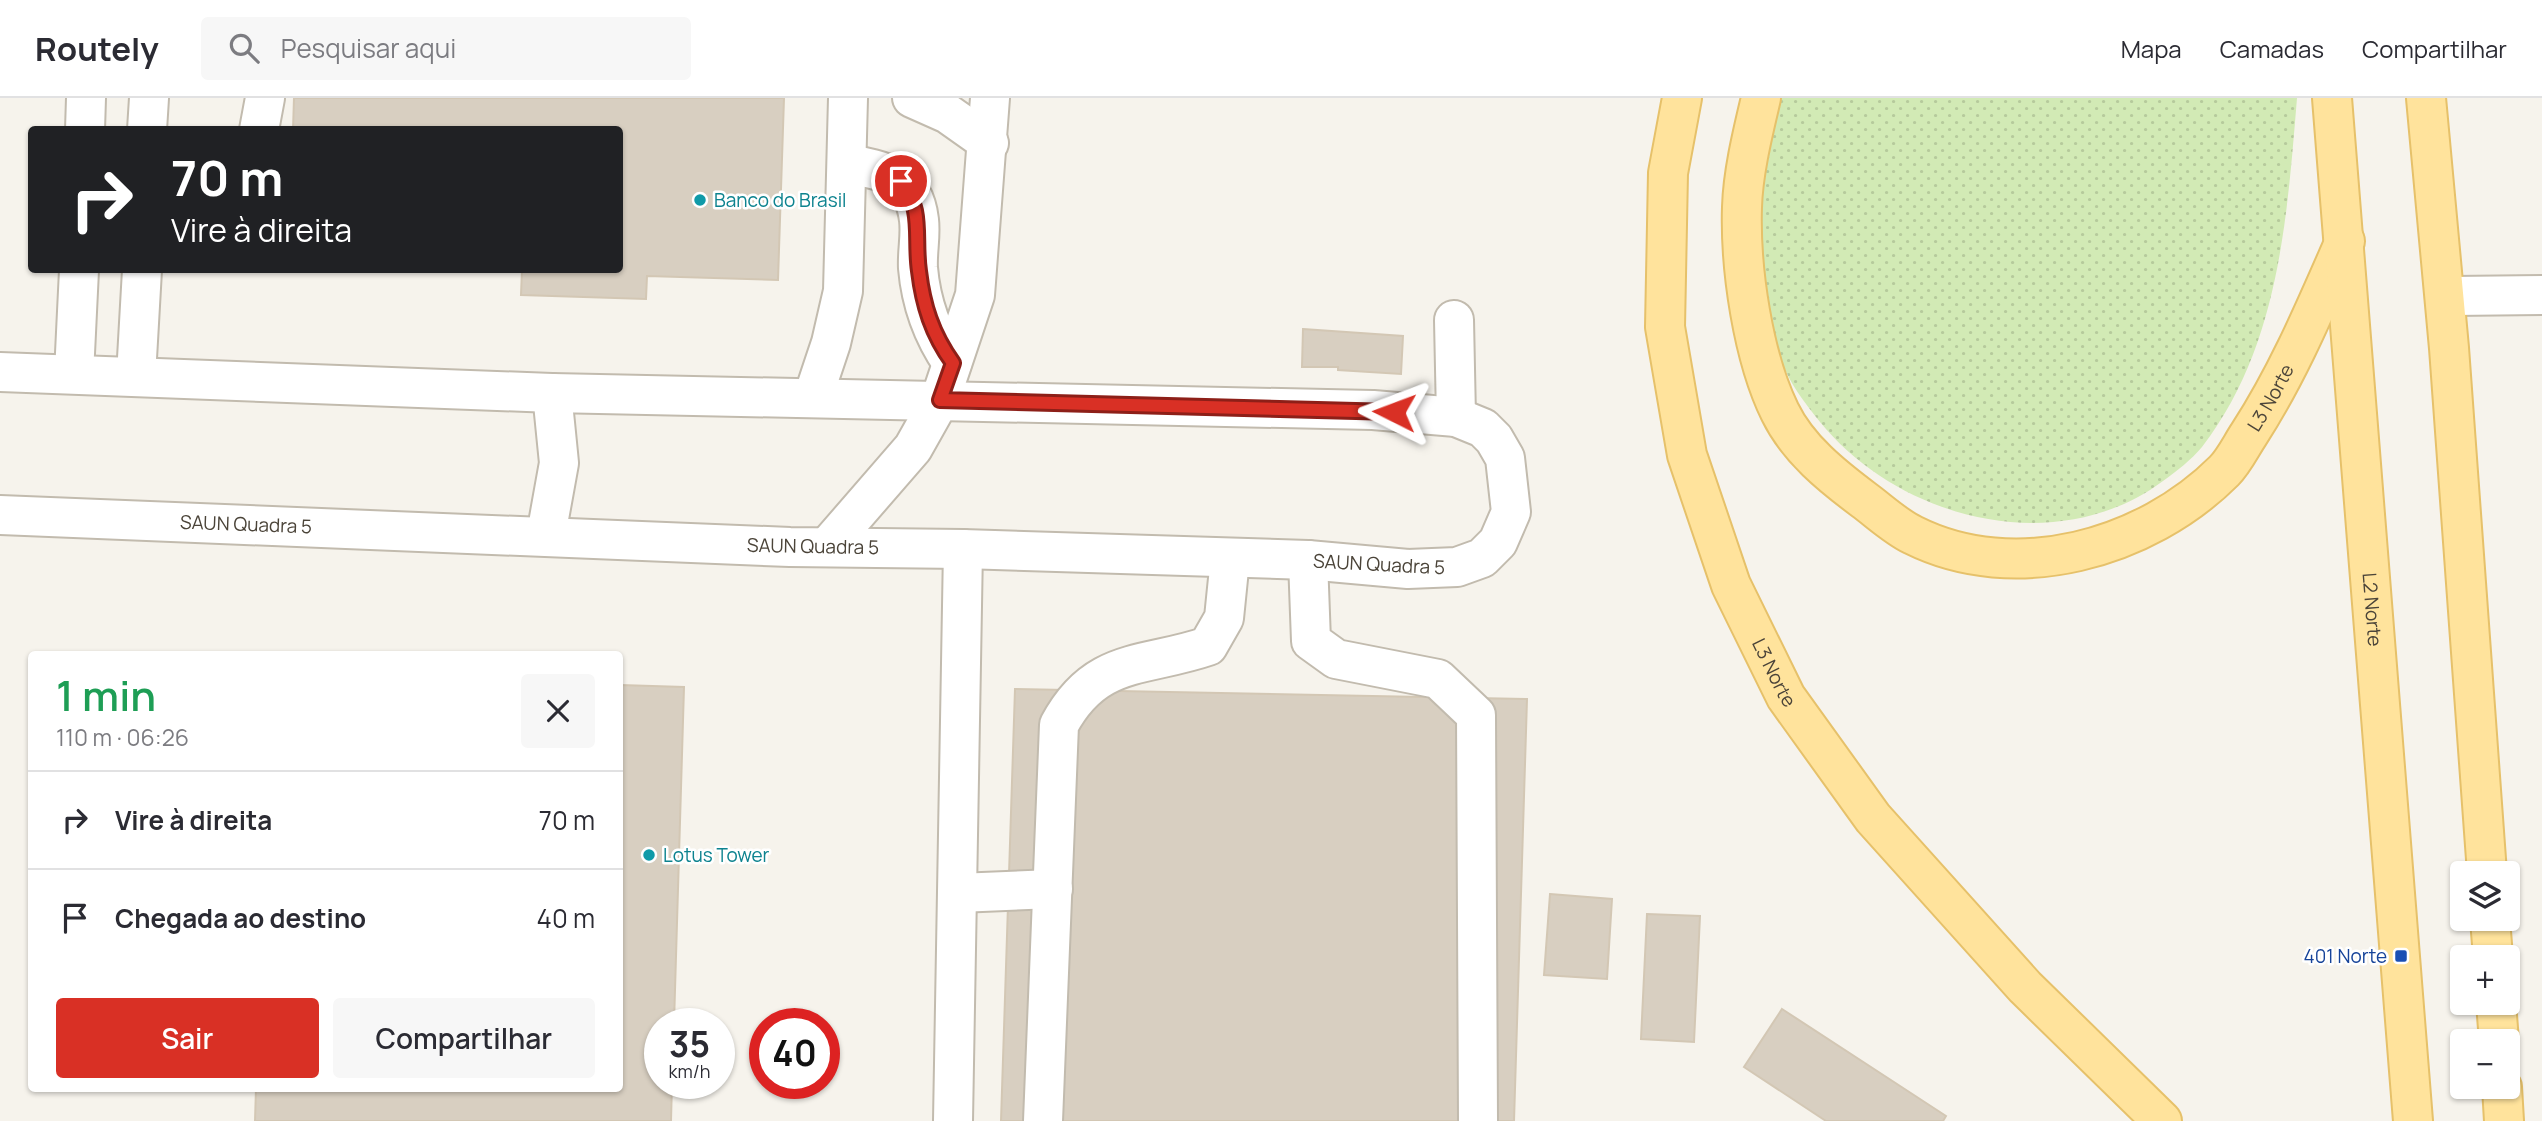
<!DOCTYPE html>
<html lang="pt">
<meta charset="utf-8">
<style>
:root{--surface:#fff;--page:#f7f7f7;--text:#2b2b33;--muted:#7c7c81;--line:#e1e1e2;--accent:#d93025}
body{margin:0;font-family:Manrope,sans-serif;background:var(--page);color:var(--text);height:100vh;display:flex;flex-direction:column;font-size:26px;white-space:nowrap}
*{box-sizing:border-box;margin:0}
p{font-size:23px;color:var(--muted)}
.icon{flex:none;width:38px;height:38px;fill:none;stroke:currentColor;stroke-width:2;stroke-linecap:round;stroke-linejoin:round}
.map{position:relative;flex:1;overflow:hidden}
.sheet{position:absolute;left:28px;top:553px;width:595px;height:441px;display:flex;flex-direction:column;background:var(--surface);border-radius:7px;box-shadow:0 2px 5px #0004}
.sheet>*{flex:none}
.top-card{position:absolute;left:28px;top:28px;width:595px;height:147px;border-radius:7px;box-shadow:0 2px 5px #0004;background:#202124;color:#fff;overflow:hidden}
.tools{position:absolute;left:2450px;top:763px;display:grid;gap:14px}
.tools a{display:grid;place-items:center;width:70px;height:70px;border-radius:7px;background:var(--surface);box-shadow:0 2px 5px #0004;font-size:35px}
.speed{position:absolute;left:644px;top:910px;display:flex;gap:14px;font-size:35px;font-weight:700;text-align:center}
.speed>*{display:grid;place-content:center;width:91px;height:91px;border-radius:50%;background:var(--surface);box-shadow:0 2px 5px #0004;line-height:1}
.speed small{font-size:18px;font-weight:400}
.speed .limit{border:10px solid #d22;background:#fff;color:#111}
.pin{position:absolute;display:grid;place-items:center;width:60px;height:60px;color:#fff;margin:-30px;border:4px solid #fff;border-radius:50%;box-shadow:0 2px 7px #0007}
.me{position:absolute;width:77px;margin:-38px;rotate:273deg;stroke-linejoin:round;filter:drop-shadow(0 0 5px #0008)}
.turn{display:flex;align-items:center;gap:24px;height:147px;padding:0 28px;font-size:32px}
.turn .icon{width:91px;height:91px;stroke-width:2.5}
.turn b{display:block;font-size:49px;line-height:60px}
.round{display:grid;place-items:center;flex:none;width:74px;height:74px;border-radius:7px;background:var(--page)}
.summary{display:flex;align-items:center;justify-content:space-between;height:119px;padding:0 28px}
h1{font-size:42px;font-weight:600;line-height:52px;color:#1e9e55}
.action{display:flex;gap:14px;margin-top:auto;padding:14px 28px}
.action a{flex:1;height:80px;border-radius:7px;background:var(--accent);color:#fff;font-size:28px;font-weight:600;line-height:80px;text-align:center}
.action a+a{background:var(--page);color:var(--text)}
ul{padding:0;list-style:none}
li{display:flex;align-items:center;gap:21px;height:98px;padding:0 28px;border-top:2px solid var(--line)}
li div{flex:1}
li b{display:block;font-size:26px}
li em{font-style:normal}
header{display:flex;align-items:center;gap:42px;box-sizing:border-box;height:98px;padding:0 35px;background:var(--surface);border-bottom:2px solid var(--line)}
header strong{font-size:33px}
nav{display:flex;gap:38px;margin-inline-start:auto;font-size:24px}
.search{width:490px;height:63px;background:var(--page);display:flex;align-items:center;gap:18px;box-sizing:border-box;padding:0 24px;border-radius:7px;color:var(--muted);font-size:26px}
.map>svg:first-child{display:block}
.grass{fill:url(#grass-dots)}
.building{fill:#d8cfc1;stroke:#d3c7b4;stroke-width:2}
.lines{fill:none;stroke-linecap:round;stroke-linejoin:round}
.minor-casing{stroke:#c2bbae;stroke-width:42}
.major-casing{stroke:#e6c16a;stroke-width:42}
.minor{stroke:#fff;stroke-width:38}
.major{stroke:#ffe39c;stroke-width:38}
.route-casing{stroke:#8d1f18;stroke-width:18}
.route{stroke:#d93025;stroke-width:12}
.culture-dot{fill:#0f9aa8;stroke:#fff;stroke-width:2.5}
.transit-dot{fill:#1a4fb4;stroke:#fff;stroke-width:2.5}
.labels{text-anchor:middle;stroke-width:5;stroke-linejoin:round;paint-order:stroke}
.culture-label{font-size:19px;fill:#0d838f;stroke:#fff;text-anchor:start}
.street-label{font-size:19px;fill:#4b4439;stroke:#fff}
.transit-label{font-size:19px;fill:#164399;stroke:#fff;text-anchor:end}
</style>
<header>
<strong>Routely</strong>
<div class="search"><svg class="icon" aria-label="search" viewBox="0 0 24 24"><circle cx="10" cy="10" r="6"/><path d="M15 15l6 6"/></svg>Pesquisar aqui</div>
<nav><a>Mapa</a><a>Camadas</a><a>Compartilhar</a></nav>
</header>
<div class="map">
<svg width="2542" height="1023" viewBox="0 0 2542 1023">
<defs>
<pattern id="grass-dots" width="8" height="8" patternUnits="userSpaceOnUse" patternTransform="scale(1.75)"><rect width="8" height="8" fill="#d2eab5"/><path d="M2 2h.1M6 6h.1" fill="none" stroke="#b6ca9c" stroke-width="1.8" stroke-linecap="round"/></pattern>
</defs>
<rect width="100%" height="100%" fill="#f6f3ec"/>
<!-- grass -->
<path class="grass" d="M1774,0h523c-10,121 -18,249 -95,349 -11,13 -25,24 -39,34 -106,79 -263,39 -343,-59 -16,-20 -31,-39 -39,-63 -29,-86 -21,-174 -7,-261z"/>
<!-- building -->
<g class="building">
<polygon points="294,0 784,0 778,182 647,178 646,201 521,197 522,172 620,172 620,32 293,32"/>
<polygon points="1303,231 1403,238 1401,276 1338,272 1338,269 1302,269"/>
<polygon points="620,587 684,589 674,926 660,926 660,985 672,985 671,1023 255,1023 256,990 620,990"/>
<polygon points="1015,591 1527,601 1514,1023 1001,1023"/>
<polygon points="1550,796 1612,801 1607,881 1544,877"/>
<polygon points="1647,816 1700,818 1694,944 1641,941"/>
<polygon points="1782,911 1946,1018 1943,1023 1826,1023 1744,969"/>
</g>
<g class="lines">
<defs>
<g id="minor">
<polyline points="912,0 948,16 989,45"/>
<polyline points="85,32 86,0"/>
<polyline points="147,32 149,0"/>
<polyline points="259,32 265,0"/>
<path d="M847,66c37,6 67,12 72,56 2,16 -2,32 -1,48 3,35 14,66 34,95"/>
<polyline points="2453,198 2542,197"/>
<polyline points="1454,222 1456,319"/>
<polyline points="0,274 552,295 1373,312 1456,319 1483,330 1494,341 1505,360 1511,414 1498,444 1482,460 1457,469 1408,471 1308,462 963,451 790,449 0,417"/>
<polyline points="74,276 79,172"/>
<polyline points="136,278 142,172"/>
<polyline points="813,299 831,245 843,193 848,0"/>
<polyline points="546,437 559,365 552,295"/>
<polyline points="828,448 913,350 940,302 975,197 990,0"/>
<polyline points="1308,462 1311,543 1336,561 1438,581 1476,617 1478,1023"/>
<polyline points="958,795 1053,791"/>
<polyline points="953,1023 963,451"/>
<path d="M1043,1023l16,-396c37,-69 85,-57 149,-79l16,-28 6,-59"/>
</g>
<g id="major">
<path id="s1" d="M1682,0l-14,75 -3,154 22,128 44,130 55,112 87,121 152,169 137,134"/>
<path id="s2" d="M1761,0c-8,34 -18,74 -19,109 -2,62 11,150 38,205 18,37 52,64 84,88 15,11 32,27 49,35 102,51 233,14 311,-64 10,-10 17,-25 25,-37 39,-60 67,-127 96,-193"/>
<path id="s3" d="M2332,0l81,1023"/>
<polyline points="2426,0 2449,250 2487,775"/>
<polyline points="2490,821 2493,859"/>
<polyline points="2496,905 2499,943"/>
<polyline points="2502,989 2504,1023"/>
</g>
</defs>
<!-- minor casing -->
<use href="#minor" class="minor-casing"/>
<!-- major casing -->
<use href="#major" class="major-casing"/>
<!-- minor -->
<use href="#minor" class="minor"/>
<!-- major -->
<use href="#major" class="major"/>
</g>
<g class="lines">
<defs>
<path id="route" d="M901,83c23,29 13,56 18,90 4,34 13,63 34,92l-13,37 454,12"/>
</defs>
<!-- route casing -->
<use href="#route" class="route-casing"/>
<!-- route -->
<use href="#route" class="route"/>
</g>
<!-- markers -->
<g class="culture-dot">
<circle cx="700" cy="102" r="7"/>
<circle cx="649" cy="757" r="7"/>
</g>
<rect class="transit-dot" x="2394" y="851" width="14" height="14" rx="3.5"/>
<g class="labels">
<!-- culture labels -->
<g class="culture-label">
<text x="714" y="109">Banco do Brasil</text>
<text x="663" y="764">Lotus Tower</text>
</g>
<!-- street labels -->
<g class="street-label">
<text dy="7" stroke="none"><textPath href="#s2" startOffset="929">L3 Norte</textPath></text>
<text transform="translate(246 426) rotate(2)" y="7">SAUN Quadra 5</text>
<text transform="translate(813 448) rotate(1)" y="7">SAUN Quadra 5</text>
<text transform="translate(1379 466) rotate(3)" y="7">SAUN Quadra 5</text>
<text dy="7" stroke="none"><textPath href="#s3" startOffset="513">L2 Norte</textPath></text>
<text dy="7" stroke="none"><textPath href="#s1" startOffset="595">L3 Norte</textPath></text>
</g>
<!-- transit labels -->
<g class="transit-label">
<text x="2387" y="865">401 Norte</text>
</g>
</g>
</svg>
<div class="tools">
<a><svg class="icon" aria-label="layers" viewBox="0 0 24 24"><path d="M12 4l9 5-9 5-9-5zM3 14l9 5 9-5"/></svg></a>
<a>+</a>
<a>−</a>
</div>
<div class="speed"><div>35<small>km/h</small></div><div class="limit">40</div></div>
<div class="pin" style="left:901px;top:83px;background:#d93025"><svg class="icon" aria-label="arrive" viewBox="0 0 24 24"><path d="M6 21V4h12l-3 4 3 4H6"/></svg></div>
<svg class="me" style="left:1394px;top:314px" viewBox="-20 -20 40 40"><path d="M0-17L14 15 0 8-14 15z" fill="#d93025" stroke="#fff" stroke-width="4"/></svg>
<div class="top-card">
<div class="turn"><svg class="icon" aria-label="right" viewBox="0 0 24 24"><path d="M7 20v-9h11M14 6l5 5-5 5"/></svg><div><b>70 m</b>Vire à direita</div></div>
</div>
<section class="sheet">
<div class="summary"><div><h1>1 min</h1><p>110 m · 06:26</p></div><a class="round"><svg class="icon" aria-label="close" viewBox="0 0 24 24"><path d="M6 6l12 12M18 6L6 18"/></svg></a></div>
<ul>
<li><svg class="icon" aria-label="right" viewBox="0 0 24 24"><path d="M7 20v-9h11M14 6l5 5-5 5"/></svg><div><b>Vire à direita</b></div><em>70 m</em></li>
<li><svg class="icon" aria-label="arrive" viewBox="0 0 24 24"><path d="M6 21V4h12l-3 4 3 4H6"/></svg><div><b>Chegada ao destino</b></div><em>40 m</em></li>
</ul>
<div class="action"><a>Sair</a><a>Compartilhar</a></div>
</section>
</div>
